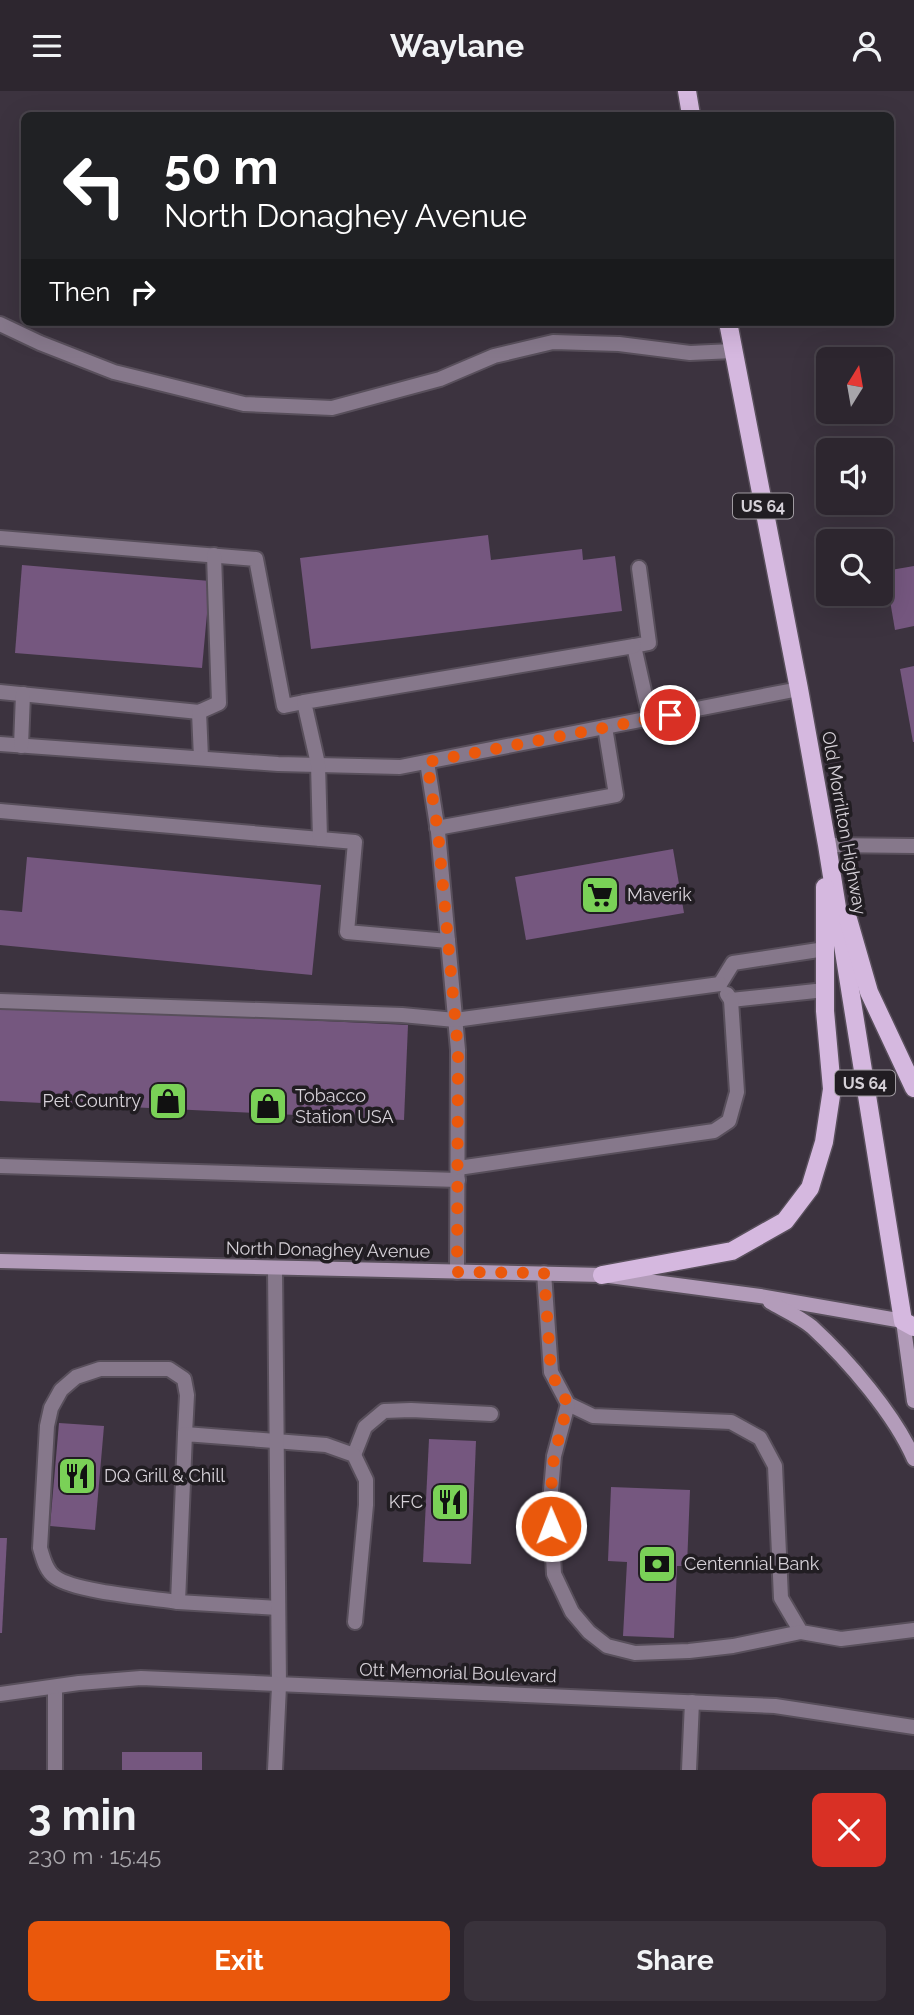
<!DOCTYPE html>
<meta charset="utf-8">
<style>
:root{--surface:#2d262f;--page:#39323b;--text:#f1f3f6;--muted:#a7a5aa;--line:#48434b;--accent:#ea580c}
body{margin:0;font-family:Raleway,sans-serif;background:var(--page);color:var(--text);height:100vh;display:flex;flex-direction:column;font-size:26px;white-space:nowrap}
*{box-sizing:border-box;margin:0}
p{font-size:23px;color:var(--muted)}
.icon{flex:none;width:38px;height:38px;fill:none;stroke:currentColor;stroke-width:2;stroke-linecap:round;stroke-linejoin:round}
.map{position:relative;height:1679px;overflow:hidden}
.details{display:flex;flex-direction:column;background:var(--surface);flex:1}
.details>*{flex:none}
.banner{position:absolute;left:21px;top:21px;width:873px;height:214px;border-radius:10px;box-shadow:0 7px 28px #0002,0 0 0 2px var(--line);background:#202124;color:#fff;overflow:hidden}
.needle{width:46px;rotate:11deg}
.controls{position:absolute;left:816px;top:256px;display:grid;gap:14px}
.controls a{display:grid;place-items:center;width:77px;height:77px;border-radius:10px;background:var(--surface);box-shadow:0 7px 28px #0002,0 0 0 2px var(--line);font-size:35px}
.pin{position:absolute;display:grid;place-items:center;width:60px;height:60px;color:#fff;margin:-30px;border:4px solid #fff;border-radius:50%;box-shadow:0 2px 7px #0007}
.me{position:absolute;width:77px;margin:-38px;rotate:359deg;stroke-linejoin:round;filter:drop-shadow(0 0 5px #0008)}
.turn{display:flex;align-items:center;gap:24px;height:147px;padding:0 28px;font-size:32px}
.turn .icon{width:91px;height:91px;stroke-width:2.5}
.turn b{display:block;font-size:49px;line-height:60px}
.then{display:flex;align-items:center;height:66px;padding:0 28px;background:#0003;gap:14px;font-size:26px}
.round{display:grid;place-items:center;flex:none;width:74px;height:74px;border-radius:10px;background:var(--page)}
.summary{display:flex;align-items:center;justify-content:space-between;height:119px;padding:0 28px}
h1{font-size:42px;font-weight:700;line-height:52px}
.action{display:flex;gap:14px;margin-top:auto;padding:14px 28px}
.action a{flex:1;height:80px;border-radius:10px;background:var(--accent);color:#fff;font-size:28px;font-weight:700;line-height:80px;text-align:center}
.action a+a{background:var(--page);color:var(--text)}
header{display:flex;justify-content:space-between;align-items:center;height:91px;padding:0 28px;background:var(--surface);font-size:32px;font-weight:700}
.map>svg:first-child{display:block}
.building{fill:#75577f}
.lines{fill:none;stroke-linecap:round;stroke-linejoin:round}
.lane-casing{stroke:#584f5b;stroke-width:18}
.street-casing{stroke:#584f5b;stroke-width:18}
.secondary-casing{stroke:#584f5b;stroke-width:18}
.primary-casing{stroke:#584f5b;stroke-width:21}
.lane{stroke:#86788b;stroke-width:14}
.street{stroke:#86788b;stroke-width:14}
.secondary{stroke:#b39cba;stroke-width:14}
.primary{stroke:#d5b8df;stroke-width:18}
.route{stroke:#ea580c;stroke-width:12;stroke-dasharray:0 21.6}
.labels{text-anchor:middle;stroke-width:7;stroke-linejoin:round;paint-order:stroke}
.shield{fill:#211d22;stroke:#a09ba1;stroke-width:2}
.shield-label{font-size:16px;font-weight:bold;fill:#d6d1d8}
.street-label{font-size:18px;fill:#d6d1d8;stroke:#211d22}
.poi-label{font-size:18px;fill:#d6d1d8;stroke:#211d22;text-anchor:start}
</style>
<header><svg class="icon" aria-label="menu" viewBox="0 0 24 24"><path d="M4 6h16M4 12h16M4 18h16"/></svg>Waylane<svg class="icon" aria-label="person" viewBox="0 0 24 24"><circle cx="12" cy="8" r="4"/><path d="M4 21q1-7 8-7t8 7"/></svg></header>
<div class="map">
<svg width="914" height="1679" viewBox="0 0 914 1679">
<rect width="100%" height="100%" fill="#3c333f"/>
<!-- building -->
<g class="building">
<polygon points="488,444 491,469 582,458 583,469 615,465 622,520 311,558 300,467"/>
<polygon points="22,474 210,490 202,577 15,562"/>
<polygon points="914,475 914,535 895,539 885,480"/>
<polygon points="914,575 914,651 913,651 900,578"/>
<polygon points="673,758 684,822 526,849 515,786"/>
<polygon points="27,766 321,794 312,884 0,854 0,819 22,821"/>
<polygon points="0,915 408,934 404,1029 0,1010"/>
<polygon points="59,1332 104,1335 95,1439 50,1435"/>
<polygon points="429,1348 476,1350 471,1473 423,1471"/>
<polygon points="611,1396 690,1399 687,1475 677,1475 674,1547 623,1545 627,1471 608,1470"/>
<polygon points="0,1447 7,1447 2,1542 0,1542"/>
<rect x="122" y="1661" width="80" height="18"/>
</g>
<g class="lines">
<defs>
<g id="lane">
<polyline points="0,233 40,252 114,281 244,313 332,317 440,288 494,265 553,251 619,253 690,262 733,260"/>
<polyline points="0,447 256,468 284,615 304,611"/>
<polyline points="639,477 649,552 634,555 650,627"/>
<polyline points="0,601 199,621 219,612 214,464"/>
<polyline points="199,621 201,667"/>
<polyline points="0,653 278,673 400,676 799,598"/>
<polyline points="21,655 23,603"/>
<polyline points="427,671 438,741 458,959 457,1181"/>
<polyline points="0,720 355,751 347,841 448,850"/>
<polyline points="437,737 616,704 605,636"/>
<polyline points="320,748 318,673 304,611 634,555"/>
<polyline points="720,893 733,872 825,858"/>
<polyline points="727,903 731,909 825,899"/>
<polyline points="0,910 402,924 455,929 720,893"/>
<polyline points="0,1075 458,1089"/>
<polyline points="458,1077 714,1040 729,1030 737,1001 731,909"/>
<polyline points="544,1182 551,1281 568,1313 593,1325 731,1331 760,1347 775,1375 781,1507 801,1541 841,1548 914,1539"/>
<polyline points="568,1313 554,1365 550,1411 554,1483 572,1521 589,1541 607,1555 635,1562 689,1560 733,1555 801,1541"/>
<polyline points="354,1364 365,1336 384,1320 411,1319 491,1323"/>
<path d="M178,1511c-27,-4 -103,-10 -123,-25 -9,-6 -12,-19 -15,-29l7,-122 4,-18 10,-18 15,-13 24,-8h69l15,10 3,16 -2,39"/>
<polyline points="278,1517 178,1511 185,1343 326,1354 354,1364 366,1389 366,1414 355,1531"/>
<polyline points="55,1679 55,1596"/>
<polyline points="689,1679 692,1611"/>
</g>
<g id="street">
<polyline points="827,754 914,755"/>
<polyline points="275,1177 279,1595 275,1679"/>
<polyline points="0,1603 79,1592 141,1587 775,1615 914,1636"/>
</g>
<g id="secondary">
<polyline points="0,1170 602,1184 760,1205 903,1230 914,1310"/>
<path d="M770,1211c14,8 30,15 42,25 36,33 83,88 102,132"/>
</g>
<g id="primary">
<polyline points="687,0 691,24"/>
<polyline points="728,231 799,598 827,754 903,1230 914,1236"/>
<polyline points="848,828 869,901 914,997"/>
<polyline points="602,1184 732,1160 785,1130 810,1097 824,1051 832,998 825,920 825,796"/>
</g>
</defs>
<!-- lane casing -->
<use href="#lane" class="lane-casing"/>
<!-- street casing -->
<use href="#street" class="street-casing"/>
<!-- secondary casing -->
<use href="#secondary" class="secondary-casing"/>
<!-- primary casing -->
<use href="#primary" class="primary-casing"/>
<!-- lane -->
<use href="#lane" class="lane"/>
<!-- street -->
<use href="#street" class="street"/>
<!-- secondary -->
<use href="#secondary" class="secondary"/>
<!-- primary -->
<use href="#primary" class="primary"/>
</g>
<g class="lines">
<!-- route -->
<polyline class="route" points="551,1435 550,1411 554,1365 568,1313 551,1282 544,1182 457,1181 458,959 438,741 427,671 670,624"/>
</g>
<!-- icons -->
<defs>
<symbol id="supermarket-square" viewBox="-11 -11 22 22"><rect x="-9" y="-9" width="18" height="18" rx="4" fill="#7ad157" stroke="#211d22"/><path d="M-6-5.5h2.5l.6 2H6L4.5 2H-2.5L-4.4-4H-6ZM-1.5 3.2a1.3 1.3 0 1 0 .1 0ZM3 3.2a1.3 1.3 0 1 0 .1 0Z" fill="#111"/></symbol>
<symbol id="shop-square" viewBox="-11 -11 22 22"><rect x="-9" y="-9" width="18" height="18" rx="4" fill="#7ad157" stroke="#211d22"/><path d="M-5-2.5h2.3a2.7 3.5 0 0 1 5.4 0H5L5.5 6h-11ZM-1.5-2.5h3a1.5 2.3 0 0 0-3 0Z" fill="#111"/></symbol>
<symbol id="restaurant-square" viewBox="-11 -11 22 22"><rect x="-9" y="-9" width="18" height="18" rx="4" fill="#7ad157" stroke="#211d22"/><path d="M-5-6h1v4h1v-4h1v4h1v-4h1v5L-1.5 .5V6h-2V.5L-5-1ZM5-6V6H3V1.5H1.5Q1.5-4 5-6Z" fill="#111"/></symbol>
<symbol id="bank-square" viewBox="-11 -11 22 22"><rect x="-9" y="-9" width="18" height="18" rx="4" fill="#7ad157" stroke="#211d22"/><path d="M-6-4H6V4H-6ZM0-2.3a2.3 2.3 0 1 0 0 4.6a2.3 2.3 0 1 0 0-4.6Z" fill="#111"/></symbol>
</defs>
<g fill-rule="evenodd">
<use href="#supermarket-square" x="578" y="782" width="44" height="44"/>
<use href="#shop-square" x="146" y="988" width="44" height="44"/>
<use href="#shop-square" x="246" y="993" width="44" height="44"/>
<use href="#restaurant-square" x="55" y="1363" width="44" height="44"/>
<use href="#restaurant-square" x="428" y="1389" width="44" height="44"/>
<use href="#bank-square" x="635" y="1451" width="44" height="44"/>
</g>
<g class="labels">
<!-- shield labels -->
<g class="shield">
<rect x="733" y="402.5" width="60" height="25" rx="5"/>
<rect x="835" y="979.5" width="60" height="25" rx="5"/>
</g>
<g class="shield-label">
<text x="763" y="421">US 64</text>
<text x="865" y="998">US 64</text>
</g>
<!-- street labels -->
<g class="street-label">
<text transform="translate(844 732) rotate(80)" y="6">Old Morrilton Highway</text>
<text transform="translate(328 1159) rotate(1)" y="6">North Donaghey Avenue</text>
<text transform="translate(458 1582) rotate(2)" y="6">Ott Memorial Boulevard</text>
</g>
<!-- poi labels -->
<g class="poi-label">
<text x="627" y="810">Maverik</text>
<text x="295" y="1011">Tobacco<tspan x="295" dy="21">Station USA</tspan></text>
<text x="141" y="1016" text-anchor="end">Pet Country</text>
<text x="104" y="1391">DQ Grill &amp; Chill</text>
<text x="423" y="1417" text-anchor="end">KFC</text>
<text x="684" y="1479">Centennial Bank</text>
</g>
</g>
</svg>
<div class="controls">
<a><svg class="needle" viewBox="-14 -14 28 28"><path d="M0-13l5 13h-10z" fill="#e53935"/><path d="M0 13l5-13h-10z" fill="#a7a5aa"/></svg></a>
<a><svg class="icon" aria-label="sound" viewBox="0 0 24 24"><path d="M4 9h4l5-4v14l-5-4H4zM17 9q2 3 0 6"/></svg></a>
<a><svg class="icon" aria-label="search" viewBox="0 0 24 24"><circle cx="10" cy="10" r="6"/><path d="M15 15l6 6"/></svg></a>
</div>
<div class="pin" style="left:670px;top:624px;background:#d93025"><svg class="icon" aria-label="arrive" viewBox="0 0 24 24"><path d="M6 21V4h12l-3 4 3 4H6"/></svg></div>
<svg class="me" style="left:551px;top:1435px" viewBox="-20 -20 40 40"><circle r="17" fill="#ea580c" stroke="#fff" stroke-width="3"/><path d="M0-11L8 9 0 5-8 9z" fill="#fff"/></svg>
<div class="banner">
<div class="turn"><svg class="icon" aria-label="left" viewBox="0 0 24 24"><path d="M17 20v-9H6M10 6l-5 5 5 5"/></svg><div><b>50 m</b>North Donaghey Avenue</div></div>
<div class="then">Then<svg class="icon" aria-label="right" viewBox="0 0 24 24"><path d="M7 20v-9h11M14 6l5 5-5 5"/></svg></div>
</div>
</div>
<section class="details">
<div class="summary"><div><h1>3 min</h1><p>230 m · 15:45</p></div><a class="round" style="background:#d93025;color:#fff"><svg class="icon" aria-label="close" viewBox="0 0 24 24"><path d="M6 6l12 12M18 6L6 18"/></svg></a></div>
<div class="action"><a>Exit</a><a>Share</a></div>
</section>
